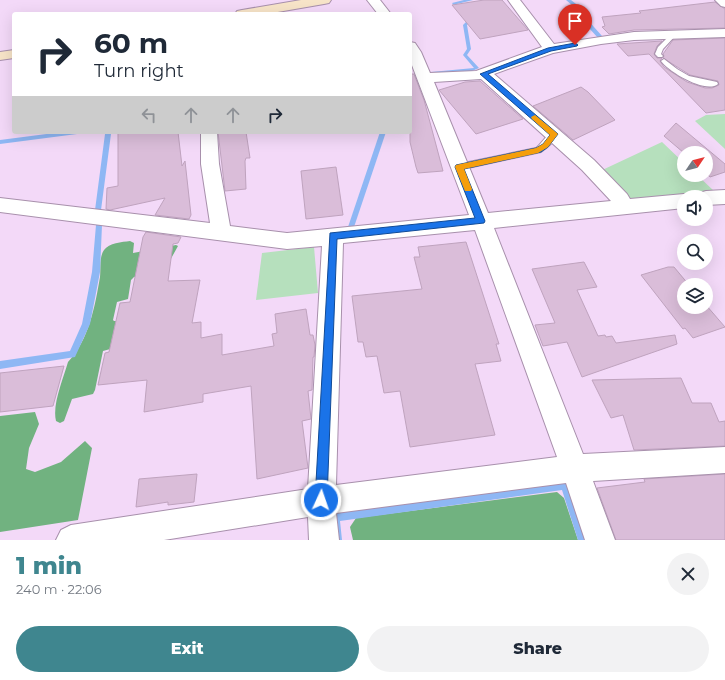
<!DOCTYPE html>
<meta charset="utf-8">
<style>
:root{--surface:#fff;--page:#f2f2f3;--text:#1f2937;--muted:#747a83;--accent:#3f868f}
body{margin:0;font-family:Montserrat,sans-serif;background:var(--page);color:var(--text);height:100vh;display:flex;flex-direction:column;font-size:15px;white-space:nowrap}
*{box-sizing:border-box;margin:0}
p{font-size:13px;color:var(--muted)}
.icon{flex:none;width:22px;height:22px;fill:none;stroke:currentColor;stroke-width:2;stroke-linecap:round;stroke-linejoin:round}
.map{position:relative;height:540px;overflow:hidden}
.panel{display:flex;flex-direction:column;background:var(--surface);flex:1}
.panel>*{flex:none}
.hud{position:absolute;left:12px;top:12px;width:400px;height:122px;border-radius:4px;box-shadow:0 4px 16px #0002;background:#fff;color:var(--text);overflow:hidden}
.needle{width:26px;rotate:55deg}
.controls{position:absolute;left:677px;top:146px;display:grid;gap:8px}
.controls a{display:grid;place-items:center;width:36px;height:36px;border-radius:50%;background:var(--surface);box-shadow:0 4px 16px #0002;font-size:20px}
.pin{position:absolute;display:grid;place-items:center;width:34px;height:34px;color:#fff;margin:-41px -17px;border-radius:50% 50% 50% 0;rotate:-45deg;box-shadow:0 0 4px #0007}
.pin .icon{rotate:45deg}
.me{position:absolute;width:44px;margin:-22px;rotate:3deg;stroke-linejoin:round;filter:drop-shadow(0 0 3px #0008)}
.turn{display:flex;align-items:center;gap:14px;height:84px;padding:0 16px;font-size:18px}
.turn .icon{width:52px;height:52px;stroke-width:2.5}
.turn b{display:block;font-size:28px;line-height:34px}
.lanes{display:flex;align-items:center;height:38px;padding:0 16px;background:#0003;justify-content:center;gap:20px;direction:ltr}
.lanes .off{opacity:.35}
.round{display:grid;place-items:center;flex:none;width:42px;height:42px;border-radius:21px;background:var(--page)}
.headline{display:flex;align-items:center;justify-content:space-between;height:68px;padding:0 16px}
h1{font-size:24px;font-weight:800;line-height:30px;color:var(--accent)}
.cta{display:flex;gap:8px;margin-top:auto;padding:8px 16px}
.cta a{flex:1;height:46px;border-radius:24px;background:var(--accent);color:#fff;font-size:16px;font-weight:800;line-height:46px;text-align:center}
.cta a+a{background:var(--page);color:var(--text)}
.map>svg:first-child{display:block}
.green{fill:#b6e0bd}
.forest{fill:#71b280}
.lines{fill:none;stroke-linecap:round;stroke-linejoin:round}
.stream{fill:#8eb7f4;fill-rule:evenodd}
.building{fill:#dabdd9;stroke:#bfa3be}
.service-casing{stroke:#a890ac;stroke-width:2}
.minor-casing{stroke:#a890ac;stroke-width:2}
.secondary-casing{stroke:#a890ac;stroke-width:2}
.service{fill:#fff;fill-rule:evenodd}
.minor{fill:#fff;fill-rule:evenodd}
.secondary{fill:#f7e4c8;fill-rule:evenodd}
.route{fill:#1a73e8;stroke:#114b97}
.slow{fill:#f59e0b}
</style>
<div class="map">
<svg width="725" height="540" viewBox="0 0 725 540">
<rect width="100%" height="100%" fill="#f3d9f8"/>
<!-- green -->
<g class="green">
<polygon points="725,114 725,149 695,121 706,115"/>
<polygon points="662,142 684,163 684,175 697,175 714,191 629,201 598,172"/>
<polygon points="314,247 318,293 256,300 262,253"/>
</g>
<!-- forest -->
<g class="forest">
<path d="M130,241l4,2 -1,10 43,-8 2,1 -10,18 -18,9 -16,4 -3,3 -3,19 -11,3 -4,18 1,1h3l-3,27 -11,3 -8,39 -2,4 -21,5 -8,22 -4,2 -4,-2c-4,-16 7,-42 12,-59 21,-22 27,-56 32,-85 1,-8 -1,-20 4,-27 5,-7 18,-8 26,-9z"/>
<polygon points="35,412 39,424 29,448 26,469 35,472 61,462 85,441 92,448 78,520 0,532 0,416"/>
<polygon points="557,492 564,498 578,540 353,540 350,527 356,518"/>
</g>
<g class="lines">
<!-- stream -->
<g class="stream">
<polygon points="464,0 473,0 457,4 472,21 467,25 471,49 467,55 479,68 472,71 429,74 429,73 431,72 474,68 463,55 467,49 463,25 467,21 452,3"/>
<polygon points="566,0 571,0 590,15 590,17 586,18 602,36 602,38 598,38 581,19 581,17 585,16"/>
<polygon points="62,132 80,132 77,134 0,144 0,140"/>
<polygon points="103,132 109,132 111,134 101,210 98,212 95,210 105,134"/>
<polygon points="380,132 386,132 354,227 351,230 348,227"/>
<polygon points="99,222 102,225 100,272 90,324 75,357 0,369 0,361 70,351 82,324 92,272 96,225"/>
<polygon points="565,480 568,482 570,485 588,540 578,540 562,490 340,521 342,540 332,540 330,517 332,514 335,512"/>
</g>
</g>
<!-- building -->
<g class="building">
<polygon points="484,0 502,0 528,30 480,39 452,5"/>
<polygon points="715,2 725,9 725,28 634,30 609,34 602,27 605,26 602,17 641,13 639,11"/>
<polygon points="725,38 725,110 706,113 649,54 628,56 617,44 662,41 657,46 654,54 657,58 662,58 660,61 664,67 687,82 705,88 712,88 719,85 718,81 690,75 663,58 664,56 663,54 673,40"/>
<polygon points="410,74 414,74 424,100 443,171 418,173 416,167 410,142"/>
<polygon points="480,81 523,119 476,134 439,90 465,82"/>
<polygon points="581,87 588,92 615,120 573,140 533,106"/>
<polygon points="676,123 725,164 725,172 710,177 706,173 706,153 684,153 664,136"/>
<polygon points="118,132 178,132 182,166 185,161 191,215 189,219 155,215 165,198 110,210 106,209 107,188 118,186"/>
<polygon points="218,132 246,132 250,158 246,158 245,161 246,189 225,191"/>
<polygon points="336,167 343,215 306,219 301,171"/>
<polygon points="146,232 181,237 178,243 173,244 168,281 200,280 192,323 201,322 201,338 222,334 222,355 274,346 272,334 277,333 275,314 306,309 310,335 313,335 315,345 314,357 313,357 312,390 308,391 311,419 302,421 308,468 257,479 251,386 203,394 203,402 144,412 147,380 98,385 105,353 109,352 120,303 130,302 143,237"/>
<polygon points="466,242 499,344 496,344 501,361 475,364 495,435 410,447 400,391 384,393 377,356 366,357 363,342 358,342 352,296 422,289 414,257 420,257 418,247"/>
<polygon points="584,262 597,287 577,290 598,336 605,335 606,337 612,336 616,343 675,335 677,344 582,377 567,342 543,346 535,325 555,323 532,269"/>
<polygon points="668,267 674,267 689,285 684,285 684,307 706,307 706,305 725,327 693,338 685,328 683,329 641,275"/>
<polygon points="64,366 53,406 0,412 0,373"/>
<polygon points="681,378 692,403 711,403 719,422 725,421 725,446 634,450 623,415 611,418 592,380"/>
<polygon points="197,474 194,502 168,505 168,502 136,507 139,479"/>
<polygon points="725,474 725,540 616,540 597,488 645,482 644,479"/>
</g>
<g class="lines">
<defs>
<g id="service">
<polygon points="671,34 676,35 663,49 661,54 663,56 662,57 658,57 655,54 658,47"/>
<path d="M664,59l13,10 12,7 28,6 1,2c-12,10 -49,-12 -57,-23z"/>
<path d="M554,131l3,1c1,7 -10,16 -16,20l-82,18 -4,-3 4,-3 77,-16c6,-5 11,-14 18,-17z"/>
</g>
<g id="minor">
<polygon points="367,0 380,0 391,14 378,14"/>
<path d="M508,0h12l34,44 80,-12 91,-3v8l-91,3 -33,4 -48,9 -59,21 100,86 33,34 3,5 54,-5 7,3h-7v11l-190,20 89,226 142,-7v26l-132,8 22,59h-30l-19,-57 -230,30 3,27h-30l-1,-23 -144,23h-108l5,-10 10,-5 237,-36 14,-243 -35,3 -287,-37v-14l210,25 -9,-59v-32h16l2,32 11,62 57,7 182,-18 -59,-155v-18l5,1 6,9 9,21 46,-2 66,-24zM481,79l101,91 29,31 -123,12 -54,-131zM475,230l82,227 -221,28 7,-242z"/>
<polygon points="715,0 725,0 725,7 721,6"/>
<polygon points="725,190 725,204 706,205 706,197 697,197 699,193 706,191"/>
</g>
<g id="secondary">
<polygon points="301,0 331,0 329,3 324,4 266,14 235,14 237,11 242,10"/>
<polygon points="14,50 14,58 0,60 0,52"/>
</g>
</defs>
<!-- service casing -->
<use href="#service" class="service-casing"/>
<!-- minor casing -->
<use href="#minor" class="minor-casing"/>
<!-- secondary casing -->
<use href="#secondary" class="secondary-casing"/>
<!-- service -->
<use href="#service" class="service"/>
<!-- minor -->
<use href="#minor" class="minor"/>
<!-- secondary -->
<use href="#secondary" class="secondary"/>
</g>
<!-- route -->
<polygon class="route" points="575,43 578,45 577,46 551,51 488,74 558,134 548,147 541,152 464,169 485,221 484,223 337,239 327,500 325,505 321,507 317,505 315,500 330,233 475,218 455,167 456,165 536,148 543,144 550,135 480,74 548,48"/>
<!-- slow -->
<polygon class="slow" points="535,115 558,134 548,147 538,153 464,169 472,189 471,191 465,191 455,167 456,165 536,148 543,144 550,135 532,119 531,117"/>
</svg>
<div class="controls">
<a><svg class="needle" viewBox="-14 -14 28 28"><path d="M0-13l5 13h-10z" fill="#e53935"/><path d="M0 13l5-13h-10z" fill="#747a83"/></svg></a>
<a><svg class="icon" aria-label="sound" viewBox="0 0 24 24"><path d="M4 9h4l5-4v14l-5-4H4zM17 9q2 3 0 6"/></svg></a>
<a><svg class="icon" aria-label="search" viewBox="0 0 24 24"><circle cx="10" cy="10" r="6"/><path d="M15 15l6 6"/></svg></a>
<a><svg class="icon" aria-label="layers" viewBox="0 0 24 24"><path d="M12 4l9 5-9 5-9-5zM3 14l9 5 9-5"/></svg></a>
</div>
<div class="pin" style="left:575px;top:45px;background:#d93025"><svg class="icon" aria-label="arrive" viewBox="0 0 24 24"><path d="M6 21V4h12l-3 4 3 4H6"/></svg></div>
<svg class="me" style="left:321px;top:500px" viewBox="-20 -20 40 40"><circle r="17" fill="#1a73e8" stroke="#fff" stroke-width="3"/><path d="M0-11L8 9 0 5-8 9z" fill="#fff"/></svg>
<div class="hud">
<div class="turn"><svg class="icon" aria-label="right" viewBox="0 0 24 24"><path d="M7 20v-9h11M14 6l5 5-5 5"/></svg><div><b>60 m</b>Turn right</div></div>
<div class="lanes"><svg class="icon off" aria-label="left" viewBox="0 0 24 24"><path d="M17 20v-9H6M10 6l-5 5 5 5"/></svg><svg class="icon off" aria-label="ahead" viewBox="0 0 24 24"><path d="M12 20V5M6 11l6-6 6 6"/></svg><svg class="icon off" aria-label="ahead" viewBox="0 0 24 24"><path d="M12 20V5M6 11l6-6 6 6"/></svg><svg class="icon" aria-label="right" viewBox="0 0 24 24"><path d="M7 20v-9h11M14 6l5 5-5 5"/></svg></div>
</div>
</div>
<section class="panel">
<div class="headline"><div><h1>1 min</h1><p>240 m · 22:06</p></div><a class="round"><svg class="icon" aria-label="close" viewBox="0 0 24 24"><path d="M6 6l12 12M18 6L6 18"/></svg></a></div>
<div class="cta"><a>Exit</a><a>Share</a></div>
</section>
